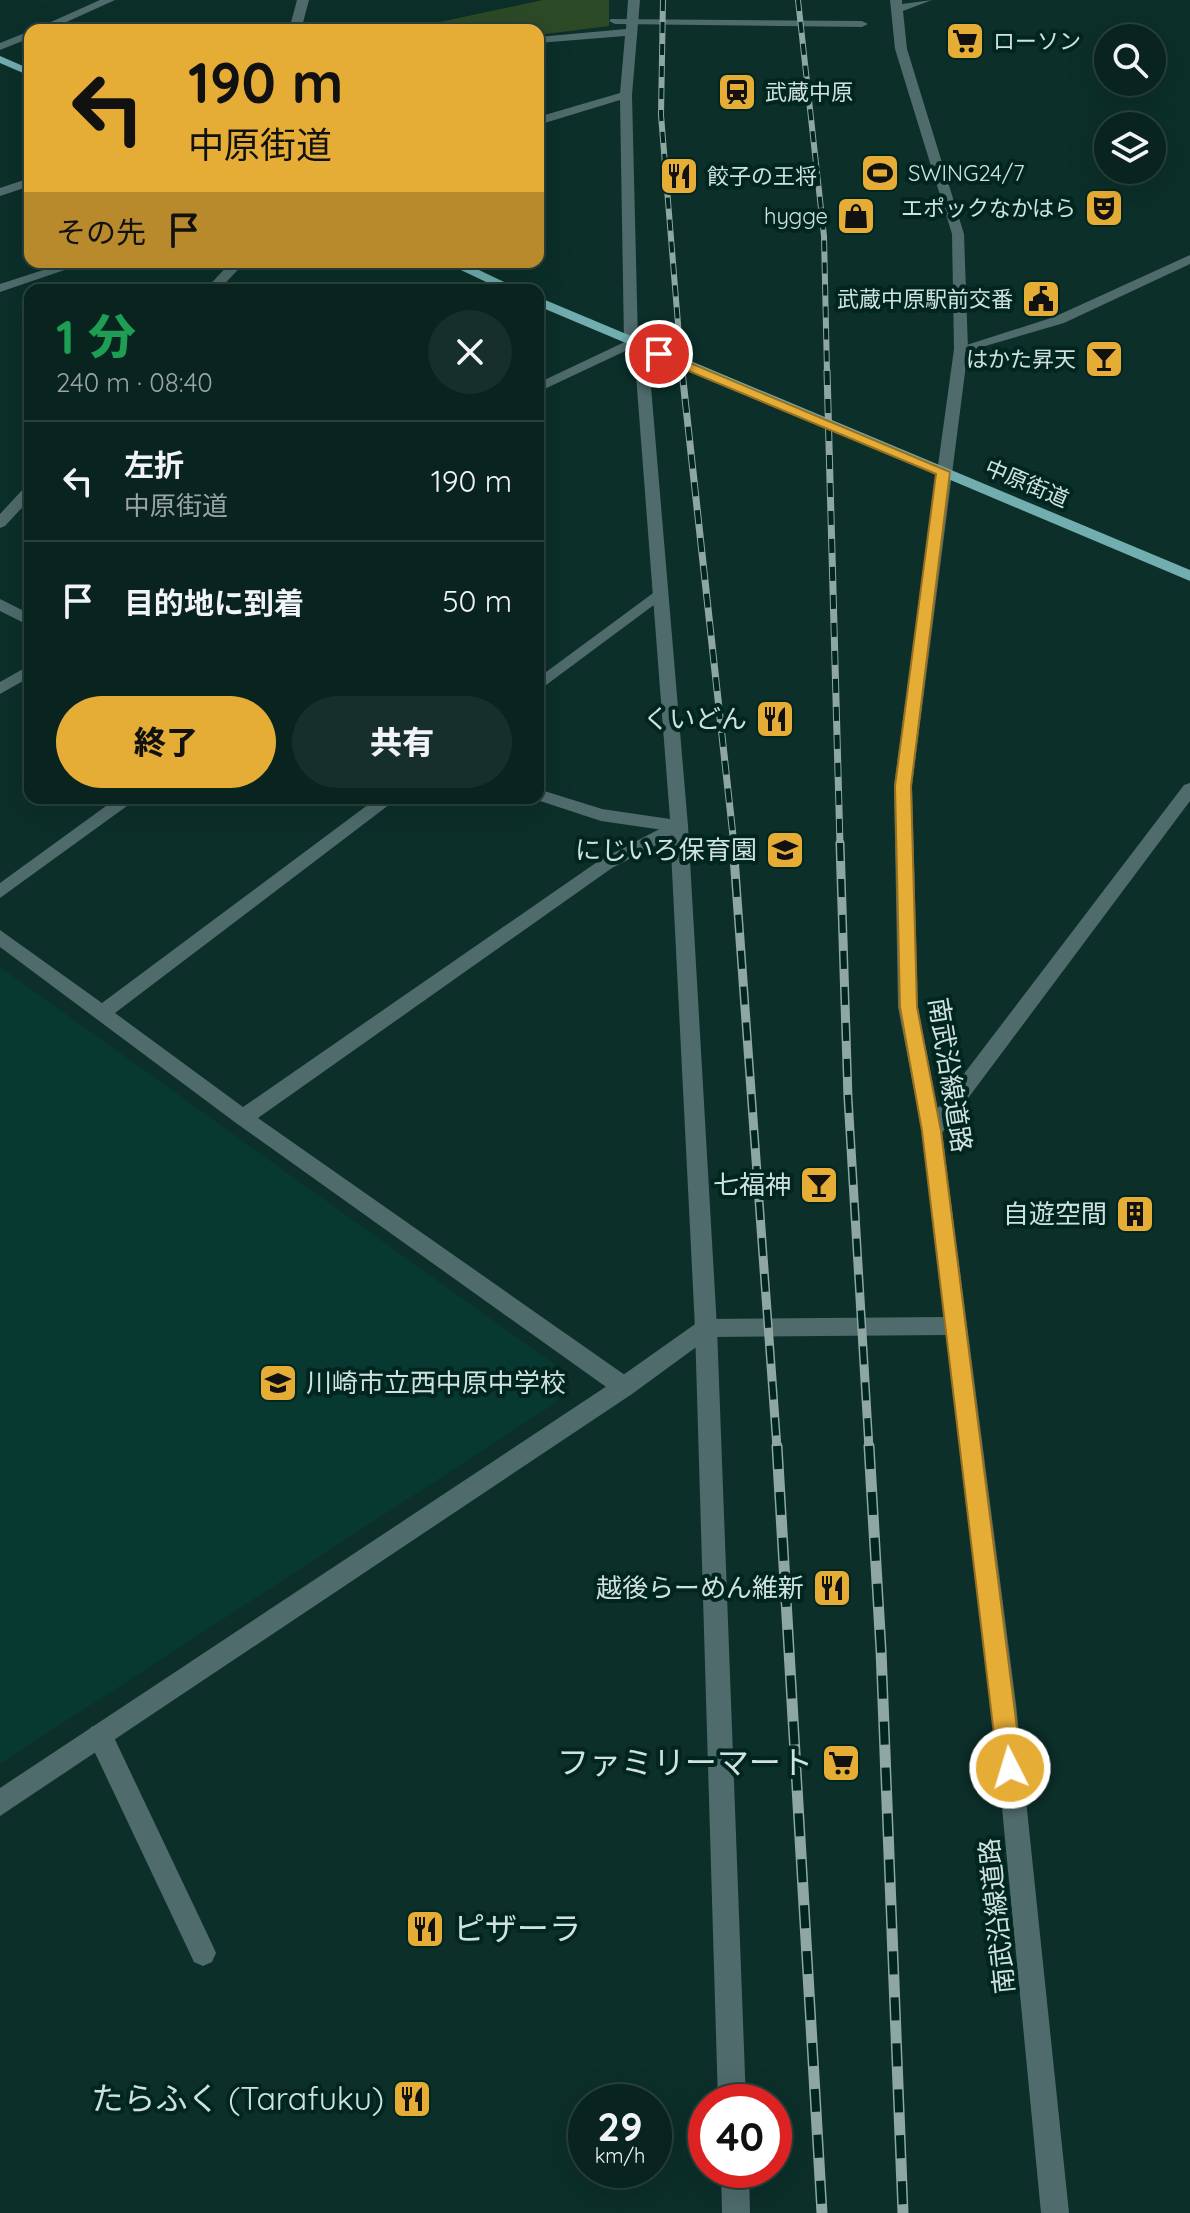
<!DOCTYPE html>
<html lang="ja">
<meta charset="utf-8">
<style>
:root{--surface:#09231f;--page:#172f2c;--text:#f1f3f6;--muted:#99a4a4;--line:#29403d;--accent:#e6ad36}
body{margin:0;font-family:Quicksand,"Noto Sans JP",sans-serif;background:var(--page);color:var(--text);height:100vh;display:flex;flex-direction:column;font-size:30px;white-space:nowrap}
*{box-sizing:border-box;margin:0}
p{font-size:26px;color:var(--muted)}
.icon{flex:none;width:44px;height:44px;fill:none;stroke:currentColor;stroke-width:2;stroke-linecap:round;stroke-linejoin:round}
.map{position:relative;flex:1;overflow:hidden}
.side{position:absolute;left:24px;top:284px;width:520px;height:520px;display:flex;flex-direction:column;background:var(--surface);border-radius:16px;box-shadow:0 8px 32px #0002,0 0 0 2px var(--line)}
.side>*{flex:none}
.hud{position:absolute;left:24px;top:24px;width:520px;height:244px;border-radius:16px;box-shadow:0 8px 32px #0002,0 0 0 2px var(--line);background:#e6ad36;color:#111;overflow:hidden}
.controls{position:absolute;left:1094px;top:24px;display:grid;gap:16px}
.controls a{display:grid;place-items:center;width:72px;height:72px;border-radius:50%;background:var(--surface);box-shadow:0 8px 32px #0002,0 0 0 2px var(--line);font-size:40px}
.speed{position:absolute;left:568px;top:2084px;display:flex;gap:16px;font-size:40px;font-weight:700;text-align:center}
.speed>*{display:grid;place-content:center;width:104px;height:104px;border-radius:50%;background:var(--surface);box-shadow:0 8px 32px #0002,0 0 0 2px var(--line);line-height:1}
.speed small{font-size:20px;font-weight:400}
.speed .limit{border:12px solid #d22;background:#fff;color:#111}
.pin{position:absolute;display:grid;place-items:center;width:68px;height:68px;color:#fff;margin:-34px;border:4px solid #fff;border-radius:50%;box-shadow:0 2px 8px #0007}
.me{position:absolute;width:88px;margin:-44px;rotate:355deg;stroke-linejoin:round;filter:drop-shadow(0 0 6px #0008)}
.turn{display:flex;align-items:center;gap:28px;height:168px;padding:0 32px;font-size:36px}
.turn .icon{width:104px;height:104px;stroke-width:2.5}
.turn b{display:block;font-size:56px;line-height:68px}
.then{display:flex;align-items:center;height:76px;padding:0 32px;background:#0003;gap:16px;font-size:30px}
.round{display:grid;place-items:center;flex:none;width:84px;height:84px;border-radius:42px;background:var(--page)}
.headline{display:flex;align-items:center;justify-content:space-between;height:136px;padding:0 32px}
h1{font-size:48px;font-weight:800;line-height:60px;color:#1e9e55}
.cta{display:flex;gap:16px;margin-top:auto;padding:16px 32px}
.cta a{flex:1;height:92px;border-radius:48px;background:var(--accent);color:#111;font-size:32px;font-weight:800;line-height:92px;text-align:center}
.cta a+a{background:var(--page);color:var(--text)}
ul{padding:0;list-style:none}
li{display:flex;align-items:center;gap:24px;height:120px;padding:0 32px;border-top:2px solid var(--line)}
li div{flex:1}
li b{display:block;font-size:30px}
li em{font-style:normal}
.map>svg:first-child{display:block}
.built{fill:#083931}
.green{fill:#2c4a26}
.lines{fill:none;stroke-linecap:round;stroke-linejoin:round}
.service{fill:#4f6b6c;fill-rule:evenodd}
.pedestrian{fill:#4f6b6c;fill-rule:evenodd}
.minor{fill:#4f6b6c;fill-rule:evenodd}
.tertiary{fill:#4f6b6c;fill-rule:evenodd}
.primary{fill:#72adaf;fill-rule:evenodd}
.rail-far3-casing{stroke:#8fa7a2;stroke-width:6}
.rail-far2-casing{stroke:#8fa7a2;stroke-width:7}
.rail-far1-casing{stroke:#8fa7a2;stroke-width:9}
.rail-casing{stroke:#8fa7a2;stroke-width:11}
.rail-far3{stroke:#01251f;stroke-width:4;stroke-dasharray:11;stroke-linecap:butt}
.rail-far2{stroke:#01251f;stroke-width:5;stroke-dasharray:14;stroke-linecap:butt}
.rail-far1{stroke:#01251f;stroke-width:6;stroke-dasharray:18;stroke-linecap:butt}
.rail{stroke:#01251f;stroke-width:8;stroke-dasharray:23;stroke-linecap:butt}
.route{fill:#e6ad36;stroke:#967023;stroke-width:2}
.labels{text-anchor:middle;stroke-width:8;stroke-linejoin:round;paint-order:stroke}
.far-poi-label{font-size:22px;fill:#d0e2de;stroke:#01251f;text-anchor:start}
.far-street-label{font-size:22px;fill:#d0e2de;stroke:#01251f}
.poi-label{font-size:26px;fill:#d0e2de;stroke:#01251f;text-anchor:end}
.street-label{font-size:26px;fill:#d0e2de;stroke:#01251f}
.near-poi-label{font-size:32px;fill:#d0e2de;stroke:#01251f;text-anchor:end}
</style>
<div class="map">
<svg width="1190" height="2213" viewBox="0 0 1190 2213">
<rect width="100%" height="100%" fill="#0c2f29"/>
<!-- built -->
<polygon class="built" points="0,967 555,1365 557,1402 0,1764"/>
<!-- green -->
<polygon class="green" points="543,0 609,0 609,26 538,35 538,30 402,30"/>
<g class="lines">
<!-- service -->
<g class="service">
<polygon points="297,0 309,0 301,30 289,30"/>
<polygon points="68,262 88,262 0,292 0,284"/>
<polygon points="231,262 245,262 219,290 205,290"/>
<polygon points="631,339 638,343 636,346 538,392 538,383"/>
<polygon points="30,485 30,499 5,526 0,528 0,514 25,487"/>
<polygon points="660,588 666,590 666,596 538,691 538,678"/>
<polygon points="30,665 30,677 0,694 0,682"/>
<polygon points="117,798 138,798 0,898 0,883"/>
<polygon points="377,798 398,798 115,1013 243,1107 600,860 673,822 685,822 688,826 685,830 612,868 258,1118 632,1380 635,1387 632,1394 624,1397 616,1394 236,1123 0,947 0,930 102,1003"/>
<polygon points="100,1724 109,1727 212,1944 216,1953 212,1962 203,1966 194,1962 87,1736 91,1727"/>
</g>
<!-- pedestrian -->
<polygon class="pedestrian" points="611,19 862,21 868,24 862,27 615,24 609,21"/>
<!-- minor -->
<g class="minor">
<polygon points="100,0 115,0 49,30 33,30"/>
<polygon points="628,0 640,0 632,95 638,343 650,375 688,826 717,1328 746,2102 718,2102 695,1328 670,831 601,821 531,798 538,798 538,789 602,809 670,819 636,375 624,343 620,100 538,125 538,117 620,93 625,36 538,43 538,37 626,29"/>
<polygon points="30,31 30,38 0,50 0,43"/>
<polygon points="30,178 30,186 0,196 0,188"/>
<polygon points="1190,255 1190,264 1064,323 961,353 954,349 1054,317"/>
<polygon points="0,599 30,614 30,626 0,611"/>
<polygon points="1190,783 1190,801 939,1137 925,1137 922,1131 925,1125 1184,785"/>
<polygon points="721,2170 749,2170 750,2213 722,2213"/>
</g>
<!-- tertiary -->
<polygon class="tertiary" points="890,0 902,0 902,4 932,0 903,11 907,49 964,234 968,349 912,786 918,1007 942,1131 1016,1704 1069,2213 1041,2213 992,1704 947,1335 710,1337 632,1394 0,1816 0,1788 616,1380 698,1322 706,1319 945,1317 922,1131 898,1007 894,786 954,349 952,234 895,49"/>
<!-- primary -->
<g class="primary">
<polygon points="0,56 30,69 30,76 0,63"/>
<polygon points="444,262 462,262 521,290 503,290"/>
<polygon points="538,297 1190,570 1190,581 538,306"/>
</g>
<defs>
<g id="rail-far3">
<polyline points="663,0 661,115 682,373"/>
<polyline points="798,0 824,236 827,373"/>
</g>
<g id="rail-far2">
<polyline points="682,371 734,845"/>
<polyline points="827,371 840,845"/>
</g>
<g id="rail-far1">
<polyline points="733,843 777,1448"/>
<polyline points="840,843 848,1098 869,1448"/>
</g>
<g id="rail">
<polyline points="777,1446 822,2213"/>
<polyline points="869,1446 881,1650 903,2213"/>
</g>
</defs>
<!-- rail-far3 casing -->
<use href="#rail-far3" class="rail-far3-casing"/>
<!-- rail-far2 casing -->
<use href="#rail-far2" class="rail-far2-casing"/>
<!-- rail-far1 casing -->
<use href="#rail-far1" class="rail-far1-casing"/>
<!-- rail casing -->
<use href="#rail" class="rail-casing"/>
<!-- rail-far3 -->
<use href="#rail-far3" class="rail-far3"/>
<!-- rail-far2 -->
<use href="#rail-far2" class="rail-far2"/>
<!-- rail-far1 -->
<use href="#rail-far1" class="rail-far1"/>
<!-- rail -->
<use href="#rail" class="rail"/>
</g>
<!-- route -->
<polygon class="route" points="659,350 950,472 911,786 917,1007 941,1131 1022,1768 1018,1776 1010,1779 1002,1776 998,1768 922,1131 900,1007 895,786 936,474 655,357 653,354"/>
<!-- icons -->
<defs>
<symbol id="supermarket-square" viewBox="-11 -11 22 22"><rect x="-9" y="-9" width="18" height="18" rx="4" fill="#e6ad36" stroke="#01251f"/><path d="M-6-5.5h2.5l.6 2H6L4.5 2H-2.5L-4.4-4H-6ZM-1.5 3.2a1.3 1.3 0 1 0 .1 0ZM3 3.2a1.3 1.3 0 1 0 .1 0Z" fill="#111"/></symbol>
<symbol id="station-square" viewBox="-11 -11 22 22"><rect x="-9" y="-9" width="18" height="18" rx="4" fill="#e6ad36" stroke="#01251f"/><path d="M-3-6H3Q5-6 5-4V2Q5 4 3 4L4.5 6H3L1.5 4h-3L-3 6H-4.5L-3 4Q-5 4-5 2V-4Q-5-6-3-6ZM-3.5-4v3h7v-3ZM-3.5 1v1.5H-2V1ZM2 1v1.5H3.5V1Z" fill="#111"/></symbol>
<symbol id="stadium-square" viewBox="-11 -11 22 22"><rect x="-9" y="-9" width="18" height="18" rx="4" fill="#e6ad36" stroke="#01251f"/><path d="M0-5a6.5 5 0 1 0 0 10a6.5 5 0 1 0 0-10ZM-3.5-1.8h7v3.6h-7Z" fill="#111"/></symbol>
<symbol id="restaurant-square" viewBox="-11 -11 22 22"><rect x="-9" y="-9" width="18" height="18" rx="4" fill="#e6ad36" stroke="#01251f"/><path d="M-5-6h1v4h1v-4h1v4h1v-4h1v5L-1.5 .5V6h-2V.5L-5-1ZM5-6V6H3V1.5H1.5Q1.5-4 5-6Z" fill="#111"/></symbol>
<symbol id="theatre-square" viewBox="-11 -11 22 22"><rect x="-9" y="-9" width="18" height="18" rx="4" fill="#e6ad36" stroke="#01251f"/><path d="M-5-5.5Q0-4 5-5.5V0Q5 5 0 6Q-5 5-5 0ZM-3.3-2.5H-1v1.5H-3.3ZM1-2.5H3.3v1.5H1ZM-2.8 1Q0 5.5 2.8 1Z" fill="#111"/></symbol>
<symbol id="shop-square" viewBox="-11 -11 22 22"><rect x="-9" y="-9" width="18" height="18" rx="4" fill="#e6ad36" stroke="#01251f"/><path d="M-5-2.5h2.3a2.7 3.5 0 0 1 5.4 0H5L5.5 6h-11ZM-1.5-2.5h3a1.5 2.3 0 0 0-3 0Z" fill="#111"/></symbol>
<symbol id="civic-square" viewBox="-11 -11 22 22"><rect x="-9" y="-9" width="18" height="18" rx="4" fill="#e6ad36" stroke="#01251f"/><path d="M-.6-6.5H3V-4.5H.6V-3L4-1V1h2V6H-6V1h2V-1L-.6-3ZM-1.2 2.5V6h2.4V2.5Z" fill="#111"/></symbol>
<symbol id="bar-square" viewBox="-11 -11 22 22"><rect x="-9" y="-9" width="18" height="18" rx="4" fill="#e6ad36" stroke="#01251f"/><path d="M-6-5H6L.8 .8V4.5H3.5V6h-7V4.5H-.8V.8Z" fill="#111"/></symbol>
<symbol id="school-square" viewBox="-11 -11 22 22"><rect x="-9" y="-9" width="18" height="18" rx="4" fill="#e6ad36" stroke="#01251f"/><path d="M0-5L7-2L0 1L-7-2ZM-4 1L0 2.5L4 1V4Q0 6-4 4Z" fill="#111"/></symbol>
<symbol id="building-square" viewBox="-11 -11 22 22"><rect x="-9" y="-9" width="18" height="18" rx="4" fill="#e6ad36" stroke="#01251f"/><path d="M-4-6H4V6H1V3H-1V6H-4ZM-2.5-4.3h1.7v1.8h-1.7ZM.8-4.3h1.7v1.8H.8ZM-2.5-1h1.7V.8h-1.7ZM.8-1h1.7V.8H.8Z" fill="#111"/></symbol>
</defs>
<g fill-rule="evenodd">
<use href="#supermarket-square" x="943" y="19" width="44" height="44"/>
<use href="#station-square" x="715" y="70" width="44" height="44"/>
<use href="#stadium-square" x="858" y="151" width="44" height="44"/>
<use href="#restaurant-square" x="657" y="154" width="44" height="44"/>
<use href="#theatre-square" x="1082" y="186" width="44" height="44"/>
<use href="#shop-square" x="834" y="194" width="44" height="44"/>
<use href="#civic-square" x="1019" y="277" width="44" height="44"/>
<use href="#bar-square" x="1082" y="337" width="44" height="44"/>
<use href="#restaurant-square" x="753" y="697" width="44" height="44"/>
<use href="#school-square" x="763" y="828" width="44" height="44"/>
<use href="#bar-square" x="797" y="1163" width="44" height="44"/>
<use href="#building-square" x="1113" y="1192" width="44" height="44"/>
<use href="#school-square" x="256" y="1361" width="44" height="44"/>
<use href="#restaurant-square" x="810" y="1566" width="44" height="44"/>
<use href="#supermarket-square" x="819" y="1741" width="44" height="44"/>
<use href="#restaurant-square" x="403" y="1907" width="44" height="44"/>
<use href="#restaurant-square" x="390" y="2077" width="44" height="44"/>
</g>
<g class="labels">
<!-- far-poi labels -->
<g class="far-poi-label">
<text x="993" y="49">ローソン</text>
<text x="765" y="100">武蔵中原</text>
<text x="908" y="181">SWING24/7</text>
<text x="707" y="184">餃子の王将</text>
<text x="1076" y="216" text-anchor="end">エポックなかはら</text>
<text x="828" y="224" text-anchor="end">hygge</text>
<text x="1013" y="307" text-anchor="end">武蔵中原駅前交番</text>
<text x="1076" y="367" text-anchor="end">はかた昇天</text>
</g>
<!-- far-street labels -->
<g class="far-street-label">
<text transform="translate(1027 483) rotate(23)" y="8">中原街道</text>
</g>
<!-- poi labels -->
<g class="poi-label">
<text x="747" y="728">くいどん</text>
<text x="757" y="859">にじいろ保育園</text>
<text x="791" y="1194">七福神</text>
<text x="1107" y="1223">自遊空間</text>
<text x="306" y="1392" text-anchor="start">川崎市立西中原中学校</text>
<text x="804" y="1597">越後らーめん維新</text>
</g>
<!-- street labels -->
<g class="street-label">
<text transform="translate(950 1075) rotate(81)" y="9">南武沿線道路</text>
<text transform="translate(997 1916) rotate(-96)" y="9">南武沿線道路</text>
</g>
<!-- near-poi labels -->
<g class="near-poi-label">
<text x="813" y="1774">ファミリーマート</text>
<text x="453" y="1940" text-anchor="start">ピザーラ</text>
<text x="384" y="2110">たらふく (Tarafuku)</text>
</g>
</g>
</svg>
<div class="controls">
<a><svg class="icon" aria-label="search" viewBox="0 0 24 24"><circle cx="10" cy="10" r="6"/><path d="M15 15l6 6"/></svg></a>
<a><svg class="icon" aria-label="layers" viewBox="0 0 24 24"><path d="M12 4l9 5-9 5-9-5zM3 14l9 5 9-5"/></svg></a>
</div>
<div class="speed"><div>29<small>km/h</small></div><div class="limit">40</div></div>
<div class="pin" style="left:659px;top:354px;background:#d93025"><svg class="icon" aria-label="arrive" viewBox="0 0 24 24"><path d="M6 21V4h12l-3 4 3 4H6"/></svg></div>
<svg class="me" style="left:1010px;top:1768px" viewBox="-20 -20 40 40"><circle r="17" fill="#e6ad36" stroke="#fff" stroke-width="3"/><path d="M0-11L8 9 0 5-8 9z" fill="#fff"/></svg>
<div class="hud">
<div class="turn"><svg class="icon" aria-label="left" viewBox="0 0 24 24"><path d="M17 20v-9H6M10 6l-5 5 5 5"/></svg><div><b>190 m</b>中原街道</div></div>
<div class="then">その先<svg class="icon" aria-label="arrive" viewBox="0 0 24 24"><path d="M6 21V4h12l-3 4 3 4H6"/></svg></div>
</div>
<section class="side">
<div class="headline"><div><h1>1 分</h1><p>240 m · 08:40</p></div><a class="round"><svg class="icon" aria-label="close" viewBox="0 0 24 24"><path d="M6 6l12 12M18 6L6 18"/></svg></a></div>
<ul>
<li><svg class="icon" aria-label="left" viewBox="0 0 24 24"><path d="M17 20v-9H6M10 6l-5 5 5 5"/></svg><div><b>左折</b><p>中原街道</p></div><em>190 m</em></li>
<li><svg class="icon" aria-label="arrive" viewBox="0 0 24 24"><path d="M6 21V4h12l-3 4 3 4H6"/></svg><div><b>目的地に到着</b></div><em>50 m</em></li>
</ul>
<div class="cta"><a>終了</a><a>共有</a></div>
</section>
</div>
